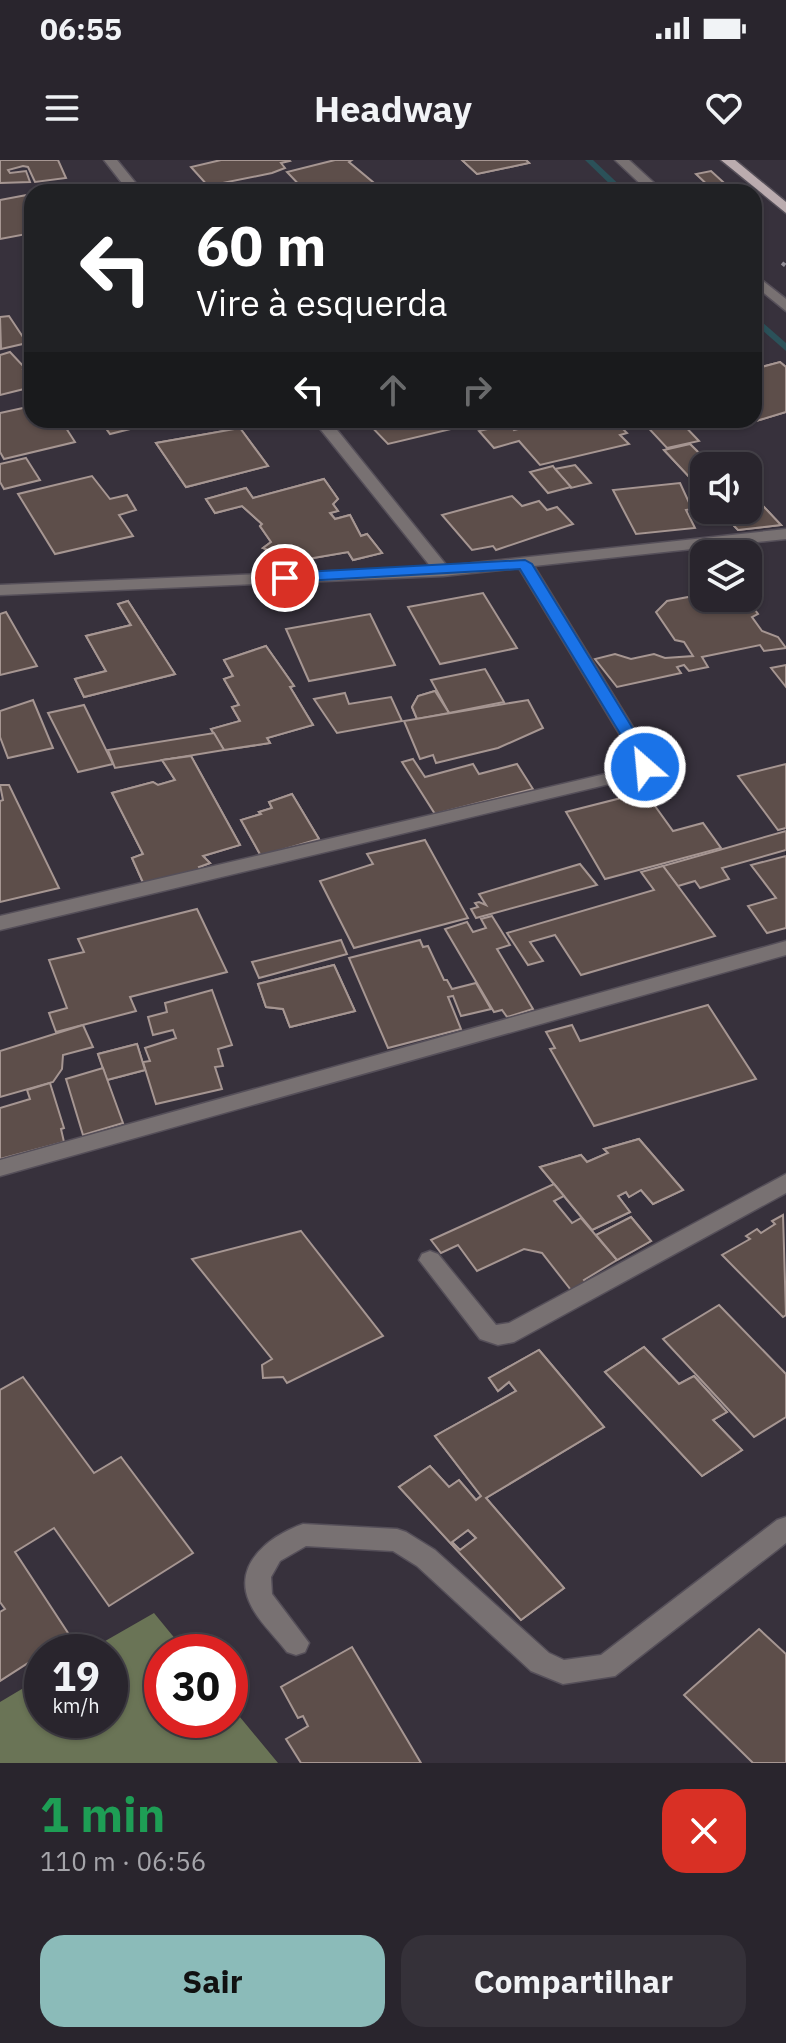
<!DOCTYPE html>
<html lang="pt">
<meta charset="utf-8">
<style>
:root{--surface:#29252d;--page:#353139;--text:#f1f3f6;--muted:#a5a5aa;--line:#454249;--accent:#8bbbb9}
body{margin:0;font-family:"IBM Plex Sans",sans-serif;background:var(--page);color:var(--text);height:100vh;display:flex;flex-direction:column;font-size:30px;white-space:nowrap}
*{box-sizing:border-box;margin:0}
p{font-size:26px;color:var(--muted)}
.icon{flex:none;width:44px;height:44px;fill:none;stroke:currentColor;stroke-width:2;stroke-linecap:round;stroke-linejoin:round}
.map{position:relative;height:1603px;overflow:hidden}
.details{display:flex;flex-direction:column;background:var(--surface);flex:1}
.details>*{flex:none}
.top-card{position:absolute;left:24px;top:24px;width:738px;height:244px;border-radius:24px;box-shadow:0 2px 6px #0004,0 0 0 2px var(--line);background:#202124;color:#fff;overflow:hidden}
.buttons{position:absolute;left:690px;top:292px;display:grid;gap:16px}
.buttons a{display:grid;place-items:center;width:72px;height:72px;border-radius:16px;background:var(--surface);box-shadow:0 2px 6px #0004,0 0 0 2px var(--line);font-size:40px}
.speed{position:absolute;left:24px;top:1474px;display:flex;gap:16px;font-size:40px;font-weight:700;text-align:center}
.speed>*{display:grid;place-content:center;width:104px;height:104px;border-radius:50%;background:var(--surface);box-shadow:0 2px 6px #0004,0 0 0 2px var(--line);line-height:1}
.speed small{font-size:20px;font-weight:400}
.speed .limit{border:12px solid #d22;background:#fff;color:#111}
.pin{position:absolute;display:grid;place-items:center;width:68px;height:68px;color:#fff;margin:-34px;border:4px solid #fff;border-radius:50%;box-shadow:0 2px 8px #0007}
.me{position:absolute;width:88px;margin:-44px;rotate:333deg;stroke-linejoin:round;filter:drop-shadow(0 0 6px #0008)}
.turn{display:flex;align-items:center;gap:28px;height:168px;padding:0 40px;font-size:36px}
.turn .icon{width:104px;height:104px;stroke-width:2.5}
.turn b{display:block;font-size:56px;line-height:68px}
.lanes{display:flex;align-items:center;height:76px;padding:0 40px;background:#0003;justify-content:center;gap:40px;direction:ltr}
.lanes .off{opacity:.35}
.round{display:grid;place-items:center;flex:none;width:84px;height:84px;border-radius:24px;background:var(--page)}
.summary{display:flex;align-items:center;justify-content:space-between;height:136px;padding:0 40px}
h1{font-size:48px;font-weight:700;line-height:60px;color:#1e9e55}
.button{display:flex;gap:16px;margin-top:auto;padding:16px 40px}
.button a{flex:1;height:92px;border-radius:24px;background:var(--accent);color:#111;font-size:32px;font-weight:700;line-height:92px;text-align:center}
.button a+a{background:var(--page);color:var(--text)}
.status{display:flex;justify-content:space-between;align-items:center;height:56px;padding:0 40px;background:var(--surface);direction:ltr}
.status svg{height:22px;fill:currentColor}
header{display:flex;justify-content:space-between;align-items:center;height:104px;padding:0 40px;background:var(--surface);font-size:36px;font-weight:700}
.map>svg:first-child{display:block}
.forest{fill:#6a7456}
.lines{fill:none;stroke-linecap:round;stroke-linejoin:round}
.stream{fill:#2b5159;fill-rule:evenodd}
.building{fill:#5d4e4a;stroke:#a69692;stroke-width:2;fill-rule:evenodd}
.street-casing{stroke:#554f59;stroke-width:3}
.primary-casing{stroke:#554f59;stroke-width:3}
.path{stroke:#918c95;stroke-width:4;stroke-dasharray:4 4;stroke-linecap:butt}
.street{fill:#787172;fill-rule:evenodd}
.primary{fill:#bbacaf;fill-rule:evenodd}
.route{fill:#1a73e8;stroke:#114b97;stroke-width:2}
</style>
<div class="status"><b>06:55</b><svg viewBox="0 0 49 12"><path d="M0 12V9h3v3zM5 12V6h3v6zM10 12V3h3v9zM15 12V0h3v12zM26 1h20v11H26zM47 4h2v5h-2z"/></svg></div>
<header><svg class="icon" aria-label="menu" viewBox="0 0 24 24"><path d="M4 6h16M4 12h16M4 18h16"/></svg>Headway<svg class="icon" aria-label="heart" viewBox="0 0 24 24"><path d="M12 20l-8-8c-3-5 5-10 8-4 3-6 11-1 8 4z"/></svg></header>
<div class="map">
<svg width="786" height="1603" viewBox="0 0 786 1603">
<rect width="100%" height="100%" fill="#37313c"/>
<!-- forest -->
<polygon class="forest" points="154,1453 186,1492 162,1492 162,1560 230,1560 230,1545 278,1603 0,1603 0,1542 42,1517 42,1560 110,1560 110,1492 86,1492"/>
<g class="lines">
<!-- stream -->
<g class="stream">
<polygon points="585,0 593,0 627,32 618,32"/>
<polygon points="754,155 786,183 786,191 754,163"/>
</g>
</g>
<!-- building -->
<g class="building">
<polygon points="0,0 58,0 66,18 35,22 28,7 23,6 8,10 10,13 26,11 30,22 0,23"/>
<polygon points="221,0 289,0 290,1 281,3 285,8 272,13 208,26 191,7"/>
<polygon points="335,0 352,0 349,2 380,28 306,32 287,12"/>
<polygon points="462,0 526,0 529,3 477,14"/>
<polygon points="462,0 526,0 529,3 477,14"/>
<polygon points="711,11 734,32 715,32 696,14"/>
<polygon points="81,24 87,32 41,32 78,25"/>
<polygon points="32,34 32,73 0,79 0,40"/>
<polygon points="9,156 27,183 1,189 0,157"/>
<polygon points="10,192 26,209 23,210 32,227 0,235 0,195"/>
<polygon points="780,202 786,207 786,252 756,261 754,209"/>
<polygon points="780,202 786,207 786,252 756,261 754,209"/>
<polygon points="32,246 32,260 77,260 80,265 66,268 75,282 4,299 0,292 0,253"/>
<polygon points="100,260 166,260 110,274"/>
<polygon points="365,260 484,260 485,261 388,284"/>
<polygon points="551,260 606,260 619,265 627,273 620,275 629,284 540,305 519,281 494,288 479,271 509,264 514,270"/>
<polygon points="641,260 679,260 699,281 667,288"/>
<polygon points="240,268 268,306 186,327 156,283"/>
<polygon points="240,268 268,306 186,327 156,283"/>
<polygon points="690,284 712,306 704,306 704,319 693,321 664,290"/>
<polygon points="690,284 712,306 704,306 704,319 693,321 664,290"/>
<polygon points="26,298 40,320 4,329 0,322 0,304"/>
<polygon points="575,305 591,323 571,328 555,309"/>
<polygon points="553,306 555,309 571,327 548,333 530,312"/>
<polygon points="92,316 110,339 127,335 136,350 119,355 133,376 55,394 18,334"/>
<polygon points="324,319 338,339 333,344 338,351 330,353 335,359 350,355 361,376 367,374 382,393 353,400 348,392 284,403 284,400 292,400 263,388 271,382 260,366 262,364 242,346 215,353 206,339 246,328 253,338"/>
<polygon points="324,319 338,339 333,344 338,351 330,353 335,359 350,355 361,376 367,374 382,393 353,400 348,392 284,403 284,400 292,400 263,388 271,382 260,366 262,364 242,346 215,353 206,339 246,328 253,338"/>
<polygon points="680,323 692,349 686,350 695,368 636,374 613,330"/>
<polygon points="748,330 781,365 738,370 719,350 748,350"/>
<polygon points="748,330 781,365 738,370 719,350 748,350"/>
<polygon points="512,336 522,346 539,341 547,350 557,347 573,364 496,390 493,386 472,390 442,355"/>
<polygon points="483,433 517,488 440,504 408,447"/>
<polygon points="704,434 704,438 746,438 758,454 752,457 762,471 778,477 786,488 764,491 760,485 702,497 708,507 689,511 684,505 677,507 681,513 617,527 595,499 615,494 631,499 654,494 665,498 693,496 684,482 675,480 656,452 667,441"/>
<polygon points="128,441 175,514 84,537 75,519 106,511 86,476 131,465 118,444"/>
<polygon points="128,441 175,514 84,537 75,519 106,511 86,476 131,465 118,444"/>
<polygon points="6,452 37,506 0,515 0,454"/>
<polygon points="370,454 395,505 309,521 286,469"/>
<polygon points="266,486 294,526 290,527 313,565 267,578 270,583 224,590 211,569 240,561 232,547 239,545 224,519 233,516 224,500"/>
<polygon points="266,486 294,526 290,527 313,565 267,578 270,583 224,590 211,569 240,561 232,547 239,545 224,519 233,516 224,500"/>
<polygon points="786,505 786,527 771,508"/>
<polygon points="485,509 504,542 449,553 431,520"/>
<polygon points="435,531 449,553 417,559 412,547 418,536"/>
<polygon points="435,531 449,553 417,559 412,547 418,536"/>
<polygon points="345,533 349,544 391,537 402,561 337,573 314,539"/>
<polygon points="33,540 53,588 8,598 0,577 0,551"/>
<polygon points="528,540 543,568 498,588 436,603 433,595 420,599 404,561"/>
<polygon points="84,545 113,604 78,612 48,553"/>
<polygon points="214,573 224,590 115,608 108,590"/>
<polygon points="191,596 240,685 203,696 210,703 199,707 203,714 145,727 132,698 143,694 112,633 153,622 158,625 175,620 162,600"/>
<polygon points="191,596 240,685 203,696 210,703 199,707 203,714 145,727 132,698 143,694 112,633 153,622 158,625 175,620 162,600"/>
<polygon points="413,599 425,617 473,604 479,614 517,604 533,629 435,654 402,602"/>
<polygon points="786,604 786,668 778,670 738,616"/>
<polygon points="0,625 9,625 59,728 0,742 0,641 3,640"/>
<polygon points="645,632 673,671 703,663 721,688 605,719 566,652"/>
<polygon points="292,634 319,679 261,696 241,660 261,654 259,652 272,648 269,642"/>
<polygon points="292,634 319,679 261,696 241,660 261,654 259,652 272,648 269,642"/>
<polygon points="786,671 786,690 722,708 729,719 700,728 695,721 678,726 663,706"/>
<polygon points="425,680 468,758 354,788 320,721 373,704 367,694"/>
<polygon points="786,696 786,768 767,773 748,746 776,738 751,705"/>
<polygon points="580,704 597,725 476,758 471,749 478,747 475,743 479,742 486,745 479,734"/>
<polygon points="663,706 715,776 581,815 555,775 530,782 543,801 528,805 507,773 654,730 641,712"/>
<polygon points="197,749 227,812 130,837 136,851 56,872 49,853 67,848 49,800 84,792 78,779"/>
<polygon points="492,756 510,785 497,789 533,849 507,857 502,850 494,852 445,769 467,762 473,772 486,768 481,759"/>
<polygon points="341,780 347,794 259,818 252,802"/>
<polygon points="420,780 423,787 428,786 444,820 447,820 452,829 476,823 491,849 461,856 453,836 448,837 461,869 388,888 349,798"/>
<polygon points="334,805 355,851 290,867 283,849 266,847 258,824"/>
<polygon points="334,805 355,851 290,867 283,849 266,847 258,824"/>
<polygon points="212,830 232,885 218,889 223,906 215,907 222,929 156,944 143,902 150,901 145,888 176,878 173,870 153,875 148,857 167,852 165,843"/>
<polygon points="708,845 756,919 594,966 553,894 550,889 555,888 546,872 572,865 580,881"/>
<polygon points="83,865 93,887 63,895 62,909 53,922 0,937 0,891"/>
<polygon points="137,884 145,910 107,920 98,894"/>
<polygon points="137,884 145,910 107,920 98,894"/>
<polygon points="103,908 123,963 83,975 66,919"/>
<polygon points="50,923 64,968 61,969 64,982 0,999 0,948 30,939 27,930"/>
<polygon points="639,979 683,1030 653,1044 641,1030 629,1037 626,1032 618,1036 630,1052 592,1070 540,1007 581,995 587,1002 608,993 604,989"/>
<polygon points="639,979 683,1030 653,1044 641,1030 629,1037 626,1032 618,1036 630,1052 592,1070 540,1007 581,995 587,1002 608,993 604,989"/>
<polygon points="554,1024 564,1036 554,1041 572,1063 581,1058 617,1100 584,1120 587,1124 571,1130 542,1093 524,1089 477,1111 458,1085 441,1093 431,1080"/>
<polygon points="783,1055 786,1155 783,1157 722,1095 750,1079 746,1076 757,1069 761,1073 775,1064 772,1061"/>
<polygon points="631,1057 651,1081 617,1100 596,1075"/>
<polygon points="631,1057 651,1081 617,1100 596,1075"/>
<polygon points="301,1071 383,1176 287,1223 283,1217 263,1218 262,1205 272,1199 192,1099"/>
<polygon points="719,1145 786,1214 786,1257 754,1277 663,1179"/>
<polygon points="644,1187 679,1224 694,1216 727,1252 713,1260 742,1290 702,1316 605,1212"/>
<polygon points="644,1187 679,1224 694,1216 727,1252 713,1260 742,1290 702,1316 605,1212"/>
<path d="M539,1190l65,77 -118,71 78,90 -43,32 -122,-133 31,-21 19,21 10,-7 17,20 5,-4 -46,-60 81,-45 -7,-9 -11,9 -9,-13zM468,1370l8,8 -16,12 -8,-8z"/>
<path d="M539,1190l65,77 -118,71 78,90 -43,32 -122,-133 31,-21 19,21 10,-7 17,20 5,-4 -46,-60 81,-45 -7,-9 -11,9 -9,-13zM468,1370l8,8 -16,12 -8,-8z"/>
<polygon points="23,1217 94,1313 121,1297 193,1393 109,1446 54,1368 15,1392 70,1476 0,1521 0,1452 5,1449 0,1442 0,1230"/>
<polygon points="759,1469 786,1494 786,1603 753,1603 684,1535"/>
<polygon points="352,1487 421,1603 301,1603 286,1579 308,1566 303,1556 298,1558 281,1527"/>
</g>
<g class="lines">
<defs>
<g id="street">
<polygon points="104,0 117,0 143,32 129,32"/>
<polygon points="615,0 629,0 664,32 649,32"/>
<polygon points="754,114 786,139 786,151 754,125"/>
<polygon points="313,260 329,260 447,406 786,369 786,379 534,406 655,603 647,615 0,770 0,756 635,607 637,603 519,408 443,416 0,435 0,425 431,407"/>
<polygon points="786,781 786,795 0,1016 0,1000"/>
<polygon points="786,1014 786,1033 514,1182 498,1185 480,1179 419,1100 422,1094 430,1091 438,1094 496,1165 509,1163"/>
<path d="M786,1357v26l-171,133 -52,8 -32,-13 -114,-105 -24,-15 -87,-5 -26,15 -9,16 1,17 37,49 -4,9 -9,3 -9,-3c-12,-16 -31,-33 -38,-51 -16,-38 22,-66 54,-77l94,5 9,3 29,18 114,103 15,7 37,-5 176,-135z"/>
</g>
<polygon id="primary" points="721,0 735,0 786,42 786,53"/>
</defs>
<!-- street casing -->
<use href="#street" class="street-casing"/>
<!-- primary casing -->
<use href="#primary" class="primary-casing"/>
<!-- path -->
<polyline class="path" points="782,103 786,106"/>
<!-- street -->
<use href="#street" class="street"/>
<!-- primary -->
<use href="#primary" class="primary"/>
</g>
<!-- route -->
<polygon class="route" points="525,400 532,404 654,603 651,611 639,611 638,603 520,409 285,422 277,418 285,413"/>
</svg>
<div class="buttons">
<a><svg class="icon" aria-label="sound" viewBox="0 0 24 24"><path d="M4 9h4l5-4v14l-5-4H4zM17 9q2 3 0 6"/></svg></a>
<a><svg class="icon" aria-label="layers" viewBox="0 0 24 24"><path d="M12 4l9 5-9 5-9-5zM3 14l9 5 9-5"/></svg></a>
</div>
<div class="speed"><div>19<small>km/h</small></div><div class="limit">30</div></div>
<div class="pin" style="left:285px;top:418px;background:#d93025"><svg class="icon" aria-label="arrive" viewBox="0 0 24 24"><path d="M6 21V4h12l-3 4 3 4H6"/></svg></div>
<svg class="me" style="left:645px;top:607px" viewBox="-20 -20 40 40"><circle r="17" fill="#1a73e8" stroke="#fff" stroke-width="3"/><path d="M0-11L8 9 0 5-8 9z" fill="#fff"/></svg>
<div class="top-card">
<div class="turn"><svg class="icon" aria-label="left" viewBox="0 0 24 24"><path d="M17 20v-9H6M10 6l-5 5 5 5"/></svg><div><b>60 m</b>Vire à esquerda</div></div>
<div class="lanes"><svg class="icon" aria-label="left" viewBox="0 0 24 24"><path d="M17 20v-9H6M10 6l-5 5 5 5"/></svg><svg class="icon off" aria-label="ahead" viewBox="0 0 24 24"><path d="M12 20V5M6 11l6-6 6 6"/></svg><svg class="icon off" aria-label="right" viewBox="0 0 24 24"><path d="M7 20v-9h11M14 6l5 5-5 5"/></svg></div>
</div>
</div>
<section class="details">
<div class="summary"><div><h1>1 min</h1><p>110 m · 06:56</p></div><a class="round" style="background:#d93025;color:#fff"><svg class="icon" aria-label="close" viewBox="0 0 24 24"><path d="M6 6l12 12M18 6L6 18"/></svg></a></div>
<div class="button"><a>Sair</a><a>Compartilhar</a></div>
</section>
